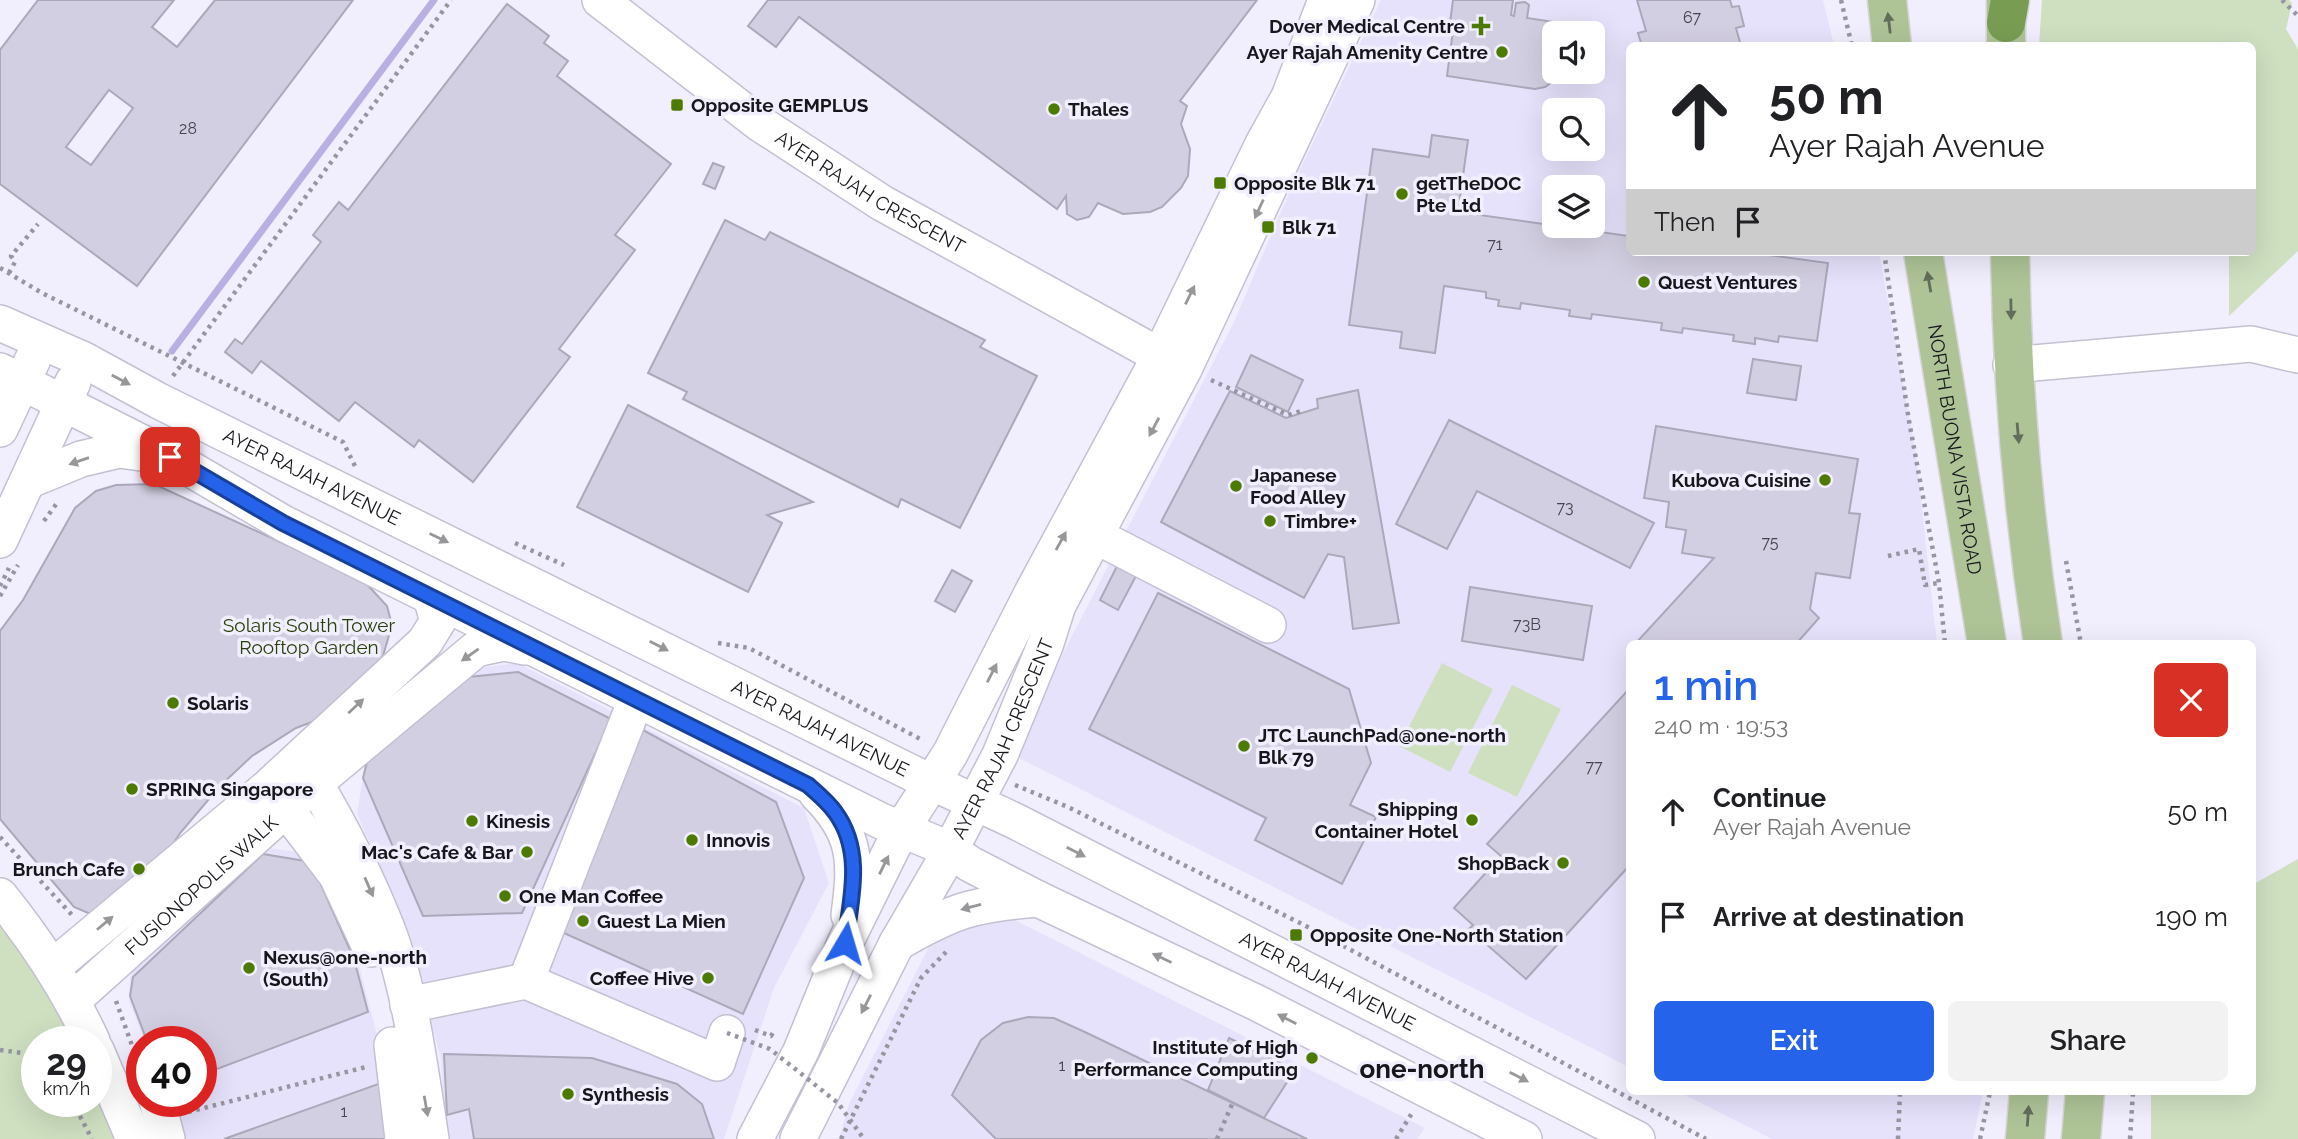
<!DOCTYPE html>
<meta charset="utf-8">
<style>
:root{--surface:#fff;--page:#f2f2f2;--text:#202124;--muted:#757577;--accent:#2563eb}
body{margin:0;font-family:Raleway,sans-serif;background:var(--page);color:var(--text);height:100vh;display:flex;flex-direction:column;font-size:26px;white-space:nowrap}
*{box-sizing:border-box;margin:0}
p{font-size:23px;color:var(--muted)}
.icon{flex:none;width:38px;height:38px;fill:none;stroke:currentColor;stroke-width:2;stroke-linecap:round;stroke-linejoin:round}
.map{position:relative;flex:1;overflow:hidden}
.sheet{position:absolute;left:1626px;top:640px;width:630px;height:455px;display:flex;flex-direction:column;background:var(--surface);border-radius:10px;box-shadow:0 7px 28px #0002}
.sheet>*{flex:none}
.guide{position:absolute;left:1626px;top:42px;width:630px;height:214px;border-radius:10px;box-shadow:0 7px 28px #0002;background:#fff;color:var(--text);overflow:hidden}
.controls{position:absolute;left:1542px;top:21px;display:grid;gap:14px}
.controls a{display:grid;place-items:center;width:63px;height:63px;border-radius:10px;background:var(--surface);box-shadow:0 7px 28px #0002;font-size:35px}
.speed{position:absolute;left:21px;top:1026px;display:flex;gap:14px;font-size:35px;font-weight:700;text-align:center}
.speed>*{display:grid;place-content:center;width:91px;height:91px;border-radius:50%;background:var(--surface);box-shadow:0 7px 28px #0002;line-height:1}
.speed small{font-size:18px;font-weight:400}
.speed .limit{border:10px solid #d22;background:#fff;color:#111}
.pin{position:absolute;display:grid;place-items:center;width:60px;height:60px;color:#fff;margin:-30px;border-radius:14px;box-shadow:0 4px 10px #0006}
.me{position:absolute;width:77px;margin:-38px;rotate:7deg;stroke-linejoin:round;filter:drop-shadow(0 0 5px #0008)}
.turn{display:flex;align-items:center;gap:24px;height:147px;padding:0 28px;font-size:32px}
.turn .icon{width:91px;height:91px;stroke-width:2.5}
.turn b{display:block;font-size:49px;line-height:60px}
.then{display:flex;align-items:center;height:66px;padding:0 28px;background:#0003;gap:14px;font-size:26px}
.round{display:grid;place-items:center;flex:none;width:74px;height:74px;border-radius:10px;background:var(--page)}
.head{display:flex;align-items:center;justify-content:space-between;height:119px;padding:0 28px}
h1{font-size:42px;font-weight:600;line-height:52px;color:var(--accent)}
.cta{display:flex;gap:14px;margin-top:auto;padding:14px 28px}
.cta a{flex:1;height:80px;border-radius:10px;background:var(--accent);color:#fff;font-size:28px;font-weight:600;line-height:80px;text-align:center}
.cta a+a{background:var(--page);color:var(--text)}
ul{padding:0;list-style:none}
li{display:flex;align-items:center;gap:21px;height:105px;padding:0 28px}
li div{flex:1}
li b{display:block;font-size:26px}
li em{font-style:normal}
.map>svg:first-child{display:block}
.built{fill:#e7e2fc;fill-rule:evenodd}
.green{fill:#cfe0c1}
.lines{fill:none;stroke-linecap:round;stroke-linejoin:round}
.stream{stroke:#b9afe2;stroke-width:7}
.building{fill:#d3cfe2;stroke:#aba8ba;stroke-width:2;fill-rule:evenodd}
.minor-casing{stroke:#c3c0d2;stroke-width:38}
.major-casing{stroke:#d5d5d6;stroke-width:41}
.highway-casing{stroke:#d5d5d6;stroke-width:41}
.path{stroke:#9795a1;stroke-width:4.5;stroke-dasharray:3.5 5;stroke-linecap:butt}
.minor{stroke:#fff;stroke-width:35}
.major{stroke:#aec497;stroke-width:38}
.highway{stroke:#789d52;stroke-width:38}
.path-bridge{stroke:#9795a1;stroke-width:4.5;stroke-dasharray:3.5 5;stroke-linecap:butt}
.oneway{fill:#626d5a}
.oneway2{fill:#979699}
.route-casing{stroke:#184099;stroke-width:18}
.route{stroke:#2563eb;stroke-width:12}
.poi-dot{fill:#4d7a00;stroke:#f1effe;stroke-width:2.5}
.labels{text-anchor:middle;stroke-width:7;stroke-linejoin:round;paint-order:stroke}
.number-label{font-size:16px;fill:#46444e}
.poi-label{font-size:19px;font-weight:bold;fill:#17161c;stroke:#f1effe;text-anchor:start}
.street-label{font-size:19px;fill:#17161c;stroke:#f1effe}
.park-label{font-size:19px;fill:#273f08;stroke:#f1effe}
.district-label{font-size:26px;font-weight:bold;fill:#17161c;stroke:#f1effe}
</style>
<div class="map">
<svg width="2298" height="1139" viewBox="0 0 2298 1139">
<rect width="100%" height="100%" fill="#f1effe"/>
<!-- built -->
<g class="built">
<path d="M1381,0h442l11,45 -205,1v206h250l37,202 21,190h-308v423l-618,-313 223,-432 58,-136zM1554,33h38v39h-38zM1554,110h38v39h-38zM1554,187h38v39h-38z"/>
<polygon points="517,663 804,808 829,883 774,988 724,1139 445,1139 441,1059 404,921 357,814 368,745 446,672"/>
<polygon points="261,847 313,854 356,954 378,1039 391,1139 183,1139 170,1101 201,1101 201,1041 145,1041 129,1001 130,977 137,961"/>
<polygon points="1001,913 1425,1128 1417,1139 839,1139 849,1104 936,933"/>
<polygon points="1679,1092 1983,1092 1973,1139 1772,1139"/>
</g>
<!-- green -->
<g class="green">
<polygon points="2042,0 2289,0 2292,3 2286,29 2298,49 2298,251 2229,316 2229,252 2252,252 2252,46 2039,45"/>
<polygon points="1442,663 1493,689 1450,772 1399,746"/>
<polygon points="1512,685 1561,709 1517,797 1468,773"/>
<polygon points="2298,859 2298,1139 2151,1139 2151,1092 2252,1092 2252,885"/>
<polygon points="0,912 79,1041 37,1041 37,1101 96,1101 96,1073 122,1139 0,1139"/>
</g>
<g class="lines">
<!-- stream -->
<polyline class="stream" points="172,351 434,0"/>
</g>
<!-- building -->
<g class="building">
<path d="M38,0h136l-22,27 25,20 38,-47h138l-216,286 -137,-102v-134zM109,90l24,18 -42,57 -25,-18z"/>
<polygon points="768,0 1257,0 1180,101 1187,106 1181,124 1190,149 1188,176 1181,188 1162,207 1150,212 1123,214 1098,203 1089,217 1077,220 1067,214 1066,196 1057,209 799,17 776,47 748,26"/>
<polygon points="1453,0 1513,0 1511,15 1514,16 1516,3 1525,2 1529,5 1527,18 1574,25 1573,33 1554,33 1554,72 1564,72 1562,75 1545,87 1535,89 1447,76 1454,23 1450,23"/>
<polygon points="1637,0 1730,0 1732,7 1739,6 1744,26 1736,28 1741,46 1642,46 1638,33 1646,31"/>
<polygon points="507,4 549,36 544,43 568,61 557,76 671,164 615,235 635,250 559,349 570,357 473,482 419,440 414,447 355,402 339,421 261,361 252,373 225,352 235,339 242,344 321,242 313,235 339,202 348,210"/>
<polygon points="1432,135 1468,140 1458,212 1629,236 1629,252 1747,252 1828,263 1817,341 1779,336 1778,342 1755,338 1755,344 1733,341 1734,335 1683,328 1682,333 1661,330 1662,323 1592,314 1591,319 1569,316 1570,310 1521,303 1520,309 1498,306 1499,300 1486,298 1486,292 1444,286 1435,353 1400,348 1402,332 1349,325 1373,149 1429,157"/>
<polygon points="713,163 724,167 715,189 703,184"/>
<polygon points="725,220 765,240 770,232 985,340 980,347 1037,376 960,528 901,499 898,507 683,399 687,392 648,373"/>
<polygon points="1251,355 1303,380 1288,412 1236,387"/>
<polygon points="1753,359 1801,366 1796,400 1747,393"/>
<polygon points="1358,390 1399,623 1353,629 1344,557 1328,554 1304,598 1161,522 1230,391 1286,418 1318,408 1317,399"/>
<polygon points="628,405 813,502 767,515 782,523 748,592 577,507"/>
<polygon points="1449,420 1654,523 1630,568 1477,491 1447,549 1396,524"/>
<polygon points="1656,426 1858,459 1849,513 1860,514 1850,578 1816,573 1810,609 1819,618 1796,644 1635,644 1714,558 1682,553 1686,530 1666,527 1669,502 1644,498"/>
<polygon points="154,484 363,580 387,606 392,625 383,656 362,689 328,716 296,728 252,756 220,786 181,832 151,875 93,915 74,907 0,819 0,631 23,600 75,508 96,491 116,485"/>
<polygon points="1117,566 1136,576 1118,610 1100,600"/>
<polygon points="952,570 972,581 955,612 935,601"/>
<polygon points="1470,587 1592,606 1583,660 1462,641"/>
<polygon points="1158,593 1349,689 1371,763 1350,805 1376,817 1342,884 1255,840 1266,818 1089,729"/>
<polygon points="518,672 611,719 522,913 423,916 363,778 370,750 449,679"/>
<polygon points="1629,689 1629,866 1526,979 1469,929 1473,925 1454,908 1501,856 1487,844"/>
<polygon points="641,729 776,802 804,878 743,1014 555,929"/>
<polygon points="263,854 311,862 354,959 368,1012 201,1075 201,1041 147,1041 130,996 133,977"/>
<polygon points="1028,1017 1054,1018 1087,1033 1307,1139 996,1139 952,1095 981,1040 1003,1023"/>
<polygon points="1229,1038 1295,1070 1264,1118 1208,1090"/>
<polygon points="444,1054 592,1058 677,1084 702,1104 714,1139 474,1139 469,1109 447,1115"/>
<polygon points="381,1083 388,1139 224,1139"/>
</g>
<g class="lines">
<defs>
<g id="minor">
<path id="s1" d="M600,0l159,123 123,80 278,153 22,9"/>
<path id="s2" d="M0,323l84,37 75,41 755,373 101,47 622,318"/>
<polyline points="2011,365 2251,344 2298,355"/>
<polyline points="0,371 170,457 283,523 881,821 949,849 970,864 1038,899 1255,1002 1524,1139"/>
<polyline points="0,429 33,359"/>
<polyline points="30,480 81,459 119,450 156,455"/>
<polyline points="1096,536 1268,625"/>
<polyline points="0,540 73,382"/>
<polyline points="630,715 526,981 717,1063 727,1033"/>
<path d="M315,783c27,46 51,93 71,143 24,60 35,148 45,213"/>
<path d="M817,794c40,40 39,68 32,121"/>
<polyline points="286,809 337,876 371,949"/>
<path d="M0,896c37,46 68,93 92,145"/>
<path d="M897,943c57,-33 76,-39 141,-44"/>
<polyline points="53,967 266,789 425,642 438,621 431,597"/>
<path id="s3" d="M73,1000l242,-217 161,-134 28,-6 21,4"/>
<polyline points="408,1005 526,981"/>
<polyline points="392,1045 403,1139"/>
<polyline points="96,1050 134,1139"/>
<polyline points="157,1101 167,1139"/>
<polyline points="755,1139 801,1051 845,943 901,830 950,754 1033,591 1160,356 1263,144 1289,97 1326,0"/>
<path id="s4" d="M798,1139l99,-196 47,-81 56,-107 46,-112 12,-38 126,-236 173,-369"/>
</g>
<g id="major">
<polyline points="1887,0 1892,46"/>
<polyline points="2006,0 2006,46"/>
<path id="s5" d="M1923,252l64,392"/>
<path d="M2010,252c2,131 13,262 33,392"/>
<polyline points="2025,1139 2029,1092"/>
<polyline points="2081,1139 2085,1092"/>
</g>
<polyline id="highway" points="2006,23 2010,0"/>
</defs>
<!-- minor casing -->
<use href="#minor" class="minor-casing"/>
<!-- major casing -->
<use href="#major" class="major-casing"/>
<!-- highway casing -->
<use href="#highway" class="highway-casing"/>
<!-- path -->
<g class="path">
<polyline points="1841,0 1852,46"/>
<polyline points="2282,0 2298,16"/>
<polyline points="1884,252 1909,421 1939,583 1945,644"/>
<polyline points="0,268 42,293 343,442 355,466"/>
<polyline points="9,273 15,262 11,256 38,224"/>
<polyline points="173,376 451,0"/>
<polyline points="1211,380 1288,415 1304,410"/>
<polyline points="44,521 57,503"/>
<polyline points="515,543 564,565"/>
<polyline points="1888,556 1919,549 1925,585 1939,583"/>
<polyline points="2066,561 2081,644"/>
<polyline points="0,586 9,568"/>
<polyline points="0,596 18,565"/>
<polyline points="718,643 749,648 924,741"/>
<polyline points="1015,785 1068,807 1304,925 1706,1139"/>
<polyline points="0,837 72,915"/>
<polyline points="116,1001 142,1073"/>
<polyline points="755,1030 771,1036 775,1029"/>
<polyline points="0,1050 30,1054 37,1058"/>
<polyline points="72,1101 92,1139"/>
<polyline points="188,1112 366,1067"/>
<polyline points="841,1139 921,978 946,952"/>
<polyline points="1217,1139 1233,1102"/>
<polyline points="1396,1139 1412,1113"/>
<polyline points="1898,1139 1900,1092"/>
<polyline points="1980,1139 1990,1092"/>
<polyline points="2130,1139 2133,1092"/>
</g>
<!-- minor -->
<use href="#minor" class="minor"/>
<!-- major -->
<use href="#major" class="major"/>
<!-- highway -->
<use href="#highway" class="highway"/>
<!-- path-bridge -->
<polyline class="path-bridge" points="727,1033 770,1049 838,1103 864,1139"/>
</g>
<!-- one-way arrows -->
<defs><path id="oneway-solid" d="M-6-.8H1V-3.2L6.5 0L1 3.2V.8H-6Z" transform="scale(1.75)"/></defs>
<g class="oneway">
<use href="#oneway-solid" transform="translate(1889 23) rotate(-97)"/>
<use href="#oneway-solid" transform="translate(1929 282) rotate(-100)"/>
<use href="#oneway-solid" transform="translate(2011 309) rotate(89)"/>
<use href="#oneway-solid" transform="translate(2018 433) rotate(85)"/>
<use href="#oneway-solid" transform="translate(2028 1116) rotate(-86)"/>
</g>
<g class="oneway2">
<use href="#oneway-solid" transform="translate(1259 209) rotate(115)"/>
<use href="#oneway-solid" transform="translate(1190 295) rotate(-64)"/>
<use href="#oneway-solid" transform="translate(121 380) rotate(28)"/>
<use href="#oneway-solid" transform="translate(1154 427) rotate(118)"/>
<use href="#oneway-solid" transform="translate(79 461) rotate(161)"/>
<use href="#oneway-solid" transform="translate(439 538) rotate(26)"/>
<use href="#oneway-solid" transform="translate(1061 541) rotate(-61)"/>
<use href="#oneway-solid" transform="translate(659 646) rotate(27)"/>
<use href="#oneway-solid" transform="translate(470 655) rotate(145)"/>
<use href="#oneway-solid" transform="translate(992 673) rotate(-63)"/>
<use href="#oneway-solid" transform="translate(356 706) rotate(-43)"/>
<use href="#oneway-solid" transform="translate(1076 852) rotate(27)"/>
<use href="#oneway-solid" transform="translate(884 865) rotate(-64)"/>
<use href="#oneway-solid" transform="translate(369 887) rotate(66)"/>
<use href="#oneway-solid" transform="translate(971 907) rotate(165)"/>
<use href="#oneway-solid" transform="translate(105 923) rotate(-40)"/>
<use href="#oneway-solid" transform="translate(1162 958) rotate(-155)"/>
<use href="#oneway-solid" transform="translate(866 1004) rotate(117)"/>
<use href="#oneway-solid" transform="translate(1287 1019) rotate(-153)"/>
<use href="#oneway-solid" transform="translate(1519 1077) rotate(27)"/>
<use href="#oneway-solid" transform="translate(426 1106) rotate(80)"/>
</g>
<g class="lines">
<defs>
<path id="route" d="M170,457l113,66 525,262c9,8 20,17 27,27 29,39 16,87 10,131"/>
</defs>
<!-- route casing -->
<use href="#route" class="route-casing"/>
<!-- route -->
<use href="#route" class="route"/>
</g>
<!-- markers -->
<g class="poi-dot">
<path d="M1477.5 15.5h7v7h7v7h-7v7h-7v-7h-7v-7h7z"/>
<circle cx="1502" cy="52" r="7"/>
<rect x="670" y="98" width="14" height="14" rx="3.5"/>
<circle cx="1054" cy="109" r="7"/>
<rect x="1213" y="176" width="14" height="14" rx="3.5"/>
<circle cx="1402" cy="194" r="7"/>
<rect x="1261" y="220" width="14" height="14" rx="3.5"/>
<circle cx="1644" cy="282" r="7"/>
<circle cx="1825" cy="480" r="7"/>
<circle cx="1236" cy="486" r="7"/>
<circle cx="1270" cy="521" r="7"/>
<circle cx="173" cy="703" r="7"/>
<circle cx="1244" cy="746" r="7"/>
<circle cx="132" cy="789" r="7"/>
<circle cx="1472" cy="820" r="7"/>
<circle cx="472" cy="821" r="7"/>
<circle cx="692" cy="840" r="7"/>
<circle cx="527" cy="852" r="7"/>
<circle cx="1563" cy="863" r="7"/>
<circle cx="139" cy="869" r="7"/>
<circle cx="505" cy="896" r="7"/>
<circle cx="583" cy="921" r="7"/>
<rect x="1289" y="928" width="14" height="14" rx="3.5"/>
<circle cx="249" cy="968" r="7"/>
<circle cx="708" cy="978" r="7"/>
<circle cx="1312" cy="1058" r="7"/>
<circle cx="568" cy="1094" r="7"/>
</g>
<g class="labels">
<!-- number labels -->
<g class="number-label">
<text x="1692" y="23">67</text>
<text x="188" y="134">28</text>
<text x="1495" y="250">71</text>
<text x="1565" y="513">73</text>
<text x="1770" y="548">75</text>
<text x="1527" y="630">73B</text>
<text x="1594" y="772">77</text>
<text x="1062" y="1071">1</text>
<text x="344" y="1117">1</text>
</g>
<!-- poi labels -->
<g class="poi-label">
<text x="1465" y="33" text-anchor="end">Dover Medical Centre</text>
<text x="1488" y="59" text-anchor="end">Ayer Rajah Amenity Centre</text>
<text x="691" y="112">Opposite GEMPLUS</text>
<text x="1068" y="116">Thales</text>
<text x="1234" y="190">Opposite Blk 71</text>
<text x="1416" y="190">getTheDOC<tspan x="1416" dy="22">Pte Ltd</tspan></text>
<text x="1282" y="234">Blk 71</text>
<text x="1658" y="289">Quest Ventures</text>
<text x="1250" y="482">Japanese<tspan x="1250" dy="22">Food Alley</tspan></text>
<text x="1811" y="487" text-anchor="end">Kubova Cuisine</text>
<text x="1284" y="528">Timbre+</text>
<text x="187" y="710">Solaris</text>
<text x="1258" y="742">JTC LaunchPad@one-north<tspan x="1258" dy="22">Blk 79</tspan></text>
<text x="146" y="796">SPRING Singapore</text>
<text x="1458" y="816" text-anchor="end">Shipping<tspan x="1458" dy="22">Container Hotel</tspan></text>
<text x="486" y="828">Kinesis</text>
<text x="706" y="847">Innovis</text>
<text x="513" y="859" text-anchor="end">Mac's Cafe &amp; Bar</text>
<text x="1549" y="870" text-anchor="end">ShopBack</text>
<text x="125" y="876" text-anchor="end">Brunch Cafe</text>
<text x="519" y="903">One Man Coffee</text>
<text x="597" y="928">Guest La Mien</text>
<text x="1310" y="942">Opposite One-North Station</text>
<text x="263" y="964">Nexus@one-north<tspan x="263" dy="22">(South)</tspan></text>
<text x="694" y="985" text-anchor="end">Coffee Hive</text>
<text x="1298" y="1054" text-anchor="end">Institute of High<tspan x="1298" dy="22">Performance Computing</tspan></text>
<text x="582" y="1101">Synthesis</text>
</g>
<!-- street labels -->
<g class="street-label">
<text dy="7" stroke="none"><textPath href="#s1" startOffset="332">AYER RAJAH CRESCENT</textPath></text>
<text dy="7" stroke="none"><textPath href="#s5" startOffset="200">NORTH BUONA VISTA ROAD</textPath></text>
<text dy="7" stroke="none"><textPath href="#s2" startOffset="348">AYER RAJAH AVENUE</textPath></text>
<text dy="7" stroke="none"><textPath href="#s2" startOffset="915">AYER RAJAH AVENUE</textPath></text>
<text dy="7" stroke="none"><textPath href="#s4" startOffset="450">AYER RAJAH CRESCENT</textPath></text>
<text dy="7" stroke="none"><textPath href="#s3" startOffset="172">FUSIONOPOLIS WALK</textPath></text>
<text dy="7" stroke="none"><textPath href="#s2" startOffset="1482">AYER RAJAH AVENUE</textPath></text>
</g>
<!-- park labels -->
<g class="park-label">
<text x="309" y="632">Solaris South Tower<tspan x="309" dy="22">Rooftop Garden</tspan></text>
</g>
<!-- district labels -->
<g class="district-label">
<text x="1422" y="1078">one-north</text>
</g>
</g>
</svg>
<div class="controls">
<a><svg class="icon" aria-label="sound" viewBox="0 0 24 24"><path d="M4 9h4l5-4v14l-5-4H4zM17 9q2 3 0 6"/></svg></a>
<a><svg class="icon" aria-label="search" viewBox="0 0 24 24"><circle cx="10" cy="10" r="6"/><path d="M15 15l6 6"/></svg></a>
<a><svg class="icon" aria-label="layers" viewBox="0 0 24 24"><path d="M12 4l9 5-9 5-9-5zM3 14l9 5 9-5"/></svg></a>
</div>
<div class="speed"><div>29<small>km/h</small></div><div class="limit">40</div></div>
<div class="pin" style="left:170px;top:457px;background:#d93025"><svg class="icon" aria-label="arrive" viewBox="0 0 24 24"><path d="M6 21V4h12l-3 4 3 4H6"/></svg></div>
<svg class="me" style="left:845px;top:943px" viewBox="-20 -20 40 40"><path d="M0-17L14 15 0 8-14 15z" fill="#2563eb" stroke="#fff" stroke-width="4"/></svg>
<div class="guide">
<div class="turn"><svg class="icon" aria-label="ahead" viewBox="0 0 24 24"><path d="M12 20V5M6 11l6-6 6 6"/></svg><div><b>50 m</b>Ayer Rajah Avenue</div></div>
<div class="then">Then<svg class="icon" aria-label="arrive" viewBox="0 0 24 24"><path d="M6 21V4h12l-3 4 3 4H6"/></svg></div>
</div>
<section class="sheet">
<div class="head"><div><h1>1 min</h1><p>240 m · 19:53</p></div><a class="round" style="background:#d93025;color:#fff"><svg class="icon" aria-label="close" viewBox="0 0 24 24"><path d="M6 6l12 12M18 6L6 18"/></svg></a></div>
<ul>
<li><svg class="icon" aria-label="ahead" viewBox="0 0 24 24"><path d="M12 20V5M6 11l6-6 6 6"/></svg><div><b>Continue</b><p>Ayer Rajah Avenue</p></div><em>50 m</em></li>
<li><svg class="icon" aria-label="arrive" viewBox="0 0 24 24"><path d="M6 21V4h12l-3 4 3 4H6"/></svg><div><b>Arrive at destination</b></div><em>190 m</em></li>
</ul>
<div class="cta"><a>Exit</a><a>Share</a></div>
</section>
</div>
